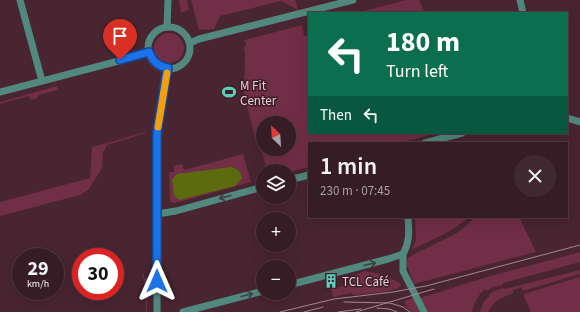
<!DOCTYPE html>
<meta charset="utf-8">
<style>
:root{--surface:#361c25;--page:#412932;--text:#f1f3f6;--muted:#aaa1a7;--line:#503a42}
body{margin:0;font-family:"Source Sans 3",sans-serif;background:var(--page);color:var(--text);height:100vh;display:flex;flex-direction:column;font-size:15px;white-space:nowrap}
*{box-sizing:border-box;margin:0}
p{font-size:13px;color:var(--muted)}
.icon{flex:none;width:22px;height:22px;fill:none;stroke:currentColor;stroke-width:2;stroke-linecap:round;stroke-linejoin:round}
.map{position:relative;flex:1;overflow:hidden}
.side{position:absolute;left:308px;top:142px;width:260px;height:76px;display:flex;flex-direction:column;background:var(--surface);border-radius:0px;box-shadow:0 4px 16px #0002,0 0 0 1px var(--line)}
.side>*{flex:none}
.banner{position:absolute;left:308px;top:12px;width:260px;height:122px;border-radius:0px;box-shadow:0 4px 16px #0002,0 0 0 1px var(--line);background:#0b6e4f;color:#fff;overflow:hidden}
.needle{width:26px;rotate:335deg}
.tools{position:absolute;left:256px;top:116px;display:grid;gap:8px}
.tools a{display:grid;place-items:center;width:40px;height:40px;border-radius:50%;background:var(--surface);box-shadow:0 4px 16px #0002,0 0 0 1px var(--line);font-size:20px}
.speed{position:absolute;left:12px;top:248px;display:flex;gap:8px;font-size:20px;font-weight:700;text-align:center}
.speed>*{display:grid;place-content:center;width:52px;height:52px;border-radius:50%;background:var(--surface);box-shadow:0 4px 16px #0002,0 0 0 1px var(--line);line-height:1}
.speed small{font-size:10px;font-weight:400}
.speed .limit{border:6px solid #d22;background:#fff;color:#111}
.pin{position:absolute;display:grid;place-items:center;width:34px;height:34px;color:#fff;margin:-41px -17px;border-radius:50% 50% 50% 0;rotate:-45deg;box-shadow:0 0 4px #0007}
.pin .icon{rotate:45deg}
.me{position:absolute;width:44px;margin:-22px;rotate:0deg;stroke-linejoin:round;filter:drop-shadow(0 0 3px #0008)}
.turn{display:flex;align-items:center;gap:14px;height:84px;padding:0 12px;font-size:18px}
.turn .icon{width:52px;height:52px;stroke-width:2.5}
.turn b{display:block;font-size:28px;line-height:34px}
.then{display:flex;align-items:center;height:38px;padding:0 12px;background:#0003;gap:8px;font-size:15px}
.round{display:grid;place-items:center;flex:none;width:42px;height:42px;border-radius:21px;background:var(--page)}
.headline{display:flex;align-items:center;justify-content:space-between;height:68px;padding:0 12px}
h1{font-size:24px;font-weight:600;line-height:30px}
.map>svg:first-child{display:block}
.green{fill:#712e47;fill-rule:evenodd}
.water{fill:#5c6b0e}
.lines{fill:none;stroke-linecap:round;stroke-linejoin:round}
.street{stroke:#51897e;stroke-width:7}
.tram{stroke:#a38690;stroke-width:1}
.oneway{stroke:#433c41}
.route-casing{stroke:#114b97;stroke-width:10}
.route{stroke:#1a73e8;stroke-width:7}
.slow{stroke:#f59e0b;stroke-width:7}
.labels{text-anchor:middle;stroke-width:3;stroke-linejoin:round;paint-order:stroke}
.poi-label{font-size:13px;fill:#e6ced5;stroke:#3d1b27;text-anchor:start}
</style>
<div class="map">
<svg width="580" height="312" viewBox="0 0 580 312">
<rect width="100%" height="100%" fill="#482531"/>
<!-- green -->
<g class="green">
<polygon points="179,0 187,0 189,10 181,13"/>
<polygon points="191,0 295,0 298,10 281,1 220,16 214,29 199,30"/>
<polygon points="406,0 419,0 425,13 356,13"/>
<path d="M302,25l2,11 5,-1v98h128l-38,10h-90v24l-20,5v-1h-22l-8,-30h-3l-12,-47 1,-40 -1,-7 2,-1 -1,-6zM263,123h26v26h-26z"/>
<circle cx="169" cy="48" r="15"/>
<polygon points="57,86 58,90 39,95 37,98 31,100 29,96 0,104 0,102"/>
<polygon points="146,132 146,133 107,145 103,153 102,168 90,187 88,190 80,195 0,216 0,202 90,178 92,147"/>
<polygon points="243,154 251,182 175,203 170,202 169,172 174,172 174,166 182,164 184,170"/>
<path d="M415,217h54c-16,15 -38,23 -58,33l5,-9z"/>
<polygon points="475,217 519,217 536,252 414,284 406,263 408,258 416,253 427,248 457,233 466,226"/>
<path d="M580,252v10l-77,21v2l-10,2 -6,4 -2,-2c-7,6 -11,14 -13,23h-44l-8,-14 67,-21z"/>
<path d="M580,270v4l-57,17 -2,-4 -8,3v3c-12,5 -19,7 -25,19h-8l4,-11 6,-5 -1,-2 5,-3 10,-3 1,1z"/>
<polygon points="365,271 384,275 385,276 400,283 401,286 396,289 394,289 389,291 354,295 351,293 333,297 331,289 354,283 351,277"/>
<polygon points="142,274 144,274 144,278 147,278 147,312 146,312 146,288"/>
<polygon points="580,277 580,312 531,312 524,296 524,294 576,278"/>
<path d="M413,298l7,14h-9c-3,-4 -7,-6 -6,-11z"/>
</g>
<!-- water -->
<path class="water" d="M231,167c7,2 9,4 11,11l-7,8 -56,14 -5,-5 -2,-16 5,-5z"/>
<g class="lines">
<!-- street -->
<g class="street">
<polyline points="20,0 42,81"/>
<polyline points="520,0 523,13"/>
<polyline points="167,27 168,0"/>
<circle cx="169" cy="48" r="21"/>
<polyline points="190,43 199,39 353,0"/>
<polyline points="0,92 149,53"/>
<polyline points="567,118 580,122"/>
<polyline points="425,143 462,133"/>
<polyline points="289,180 309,175"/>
<polyline points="157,214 176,211 263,187"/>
<polyline points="403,254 403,271 424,312"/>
<path d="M289,285l99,-26 15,-5c7,-13 6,-22 5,-37"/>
<polyline points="157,312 157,133 166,76 168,68"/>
<polyline points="183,312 263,291"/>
</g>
<!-- tram -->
<g class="tram">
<polyline points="344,302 390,303 403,307 410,312"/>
<polyline points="377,308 389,309 397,312"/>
<polyline points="280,312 334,299 393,292 426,286 580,245"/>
<polyline points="304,312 323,307"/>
<polyline points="338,312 361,309"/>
<polyline points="356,312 434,289"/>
</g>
</g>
<!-- one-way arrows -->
<defs><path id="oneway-shaft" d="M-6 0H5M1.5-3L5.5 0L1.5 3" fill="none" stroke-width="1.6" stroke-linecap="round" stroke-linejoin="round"/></defs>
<g class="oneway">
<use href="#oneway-shaft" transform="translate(225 197) rotate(165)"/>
<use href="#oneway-shaft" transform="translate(370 264) rotate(-14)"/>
<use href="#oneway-shaft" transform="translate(247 295) rotate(-14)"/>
</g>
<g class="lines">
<defs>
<path id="route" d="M120,60l29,-8c4,10 9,14 19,16l-2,8 -9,57v148"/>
</defs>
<!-- route casing -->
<use href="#route" class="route-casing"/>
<!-- route -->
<use href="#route" class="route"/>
<!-- slow -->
<polyline class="slow" points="158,127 167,73"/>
</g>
<!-- icons -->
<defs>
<symbol id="stadium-bare" viewBox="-9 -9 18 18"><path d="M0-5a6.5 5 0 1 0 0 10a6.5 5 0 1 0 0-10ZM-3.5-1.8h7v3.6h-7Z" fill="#5dceb9" stroke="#3d1b27" stroke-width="2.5" paint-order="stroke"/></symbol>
<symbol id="building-bare" viewBox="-9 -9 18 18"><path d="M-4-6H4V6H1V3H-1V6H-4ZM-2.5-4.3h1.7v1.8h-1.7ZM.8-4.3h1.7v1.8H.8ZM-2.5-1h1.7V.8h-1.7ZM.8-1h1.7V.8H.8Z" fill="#5dceb9" stroke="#3d1b27" stroke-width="2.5" paint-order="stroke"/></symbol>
</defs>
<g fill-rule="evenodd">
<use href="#stadium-bare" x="219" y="82" width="20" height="20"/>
<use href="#building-bare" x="321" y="271" width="20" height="20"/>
</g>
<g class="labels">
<!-- poi labels -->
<g class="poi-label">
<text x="240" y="90">M Fit<tspan x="240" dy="15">Center</tspan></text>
<text x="342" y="286">TCL Café</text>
</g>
</g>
</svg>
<div class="tools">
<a><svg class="needle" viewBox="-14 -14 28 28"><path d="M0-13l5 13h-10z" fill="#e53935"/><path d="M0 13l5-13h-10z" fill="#aaa1a7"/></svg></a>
<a><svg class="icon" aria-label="layers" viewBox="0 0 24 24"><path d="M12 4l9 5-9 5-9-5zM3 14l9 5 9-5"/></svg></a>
<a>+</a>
<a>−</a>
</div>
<div class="speed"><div>29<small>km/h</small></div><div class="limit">30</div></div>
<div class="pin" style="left:120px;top:60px;background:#d93025"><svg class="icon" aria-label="arrive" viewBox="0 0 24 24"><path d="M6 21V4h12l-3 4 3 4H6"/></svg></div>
<svg class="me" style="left:157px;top:281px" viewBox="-20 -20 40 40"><path d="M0-17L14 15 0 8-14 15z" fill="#1a73e8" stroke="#fff" stroke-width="4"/></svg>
<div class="banner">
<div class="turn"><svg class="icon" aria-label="left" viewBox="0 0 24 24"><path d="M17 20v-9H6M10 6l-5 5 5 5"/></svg><div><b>180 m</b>Turn left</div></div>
<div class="then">Then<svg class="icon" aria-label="left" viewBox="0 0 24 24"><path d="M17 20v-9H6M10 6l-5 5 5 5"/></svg></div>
</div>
<section class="side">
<div class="headline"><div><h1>1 min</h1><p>230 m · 07:45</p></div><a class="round"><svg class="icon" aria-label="close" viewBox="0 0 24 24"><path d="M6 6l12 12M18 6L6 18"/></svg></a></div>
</section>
</div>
